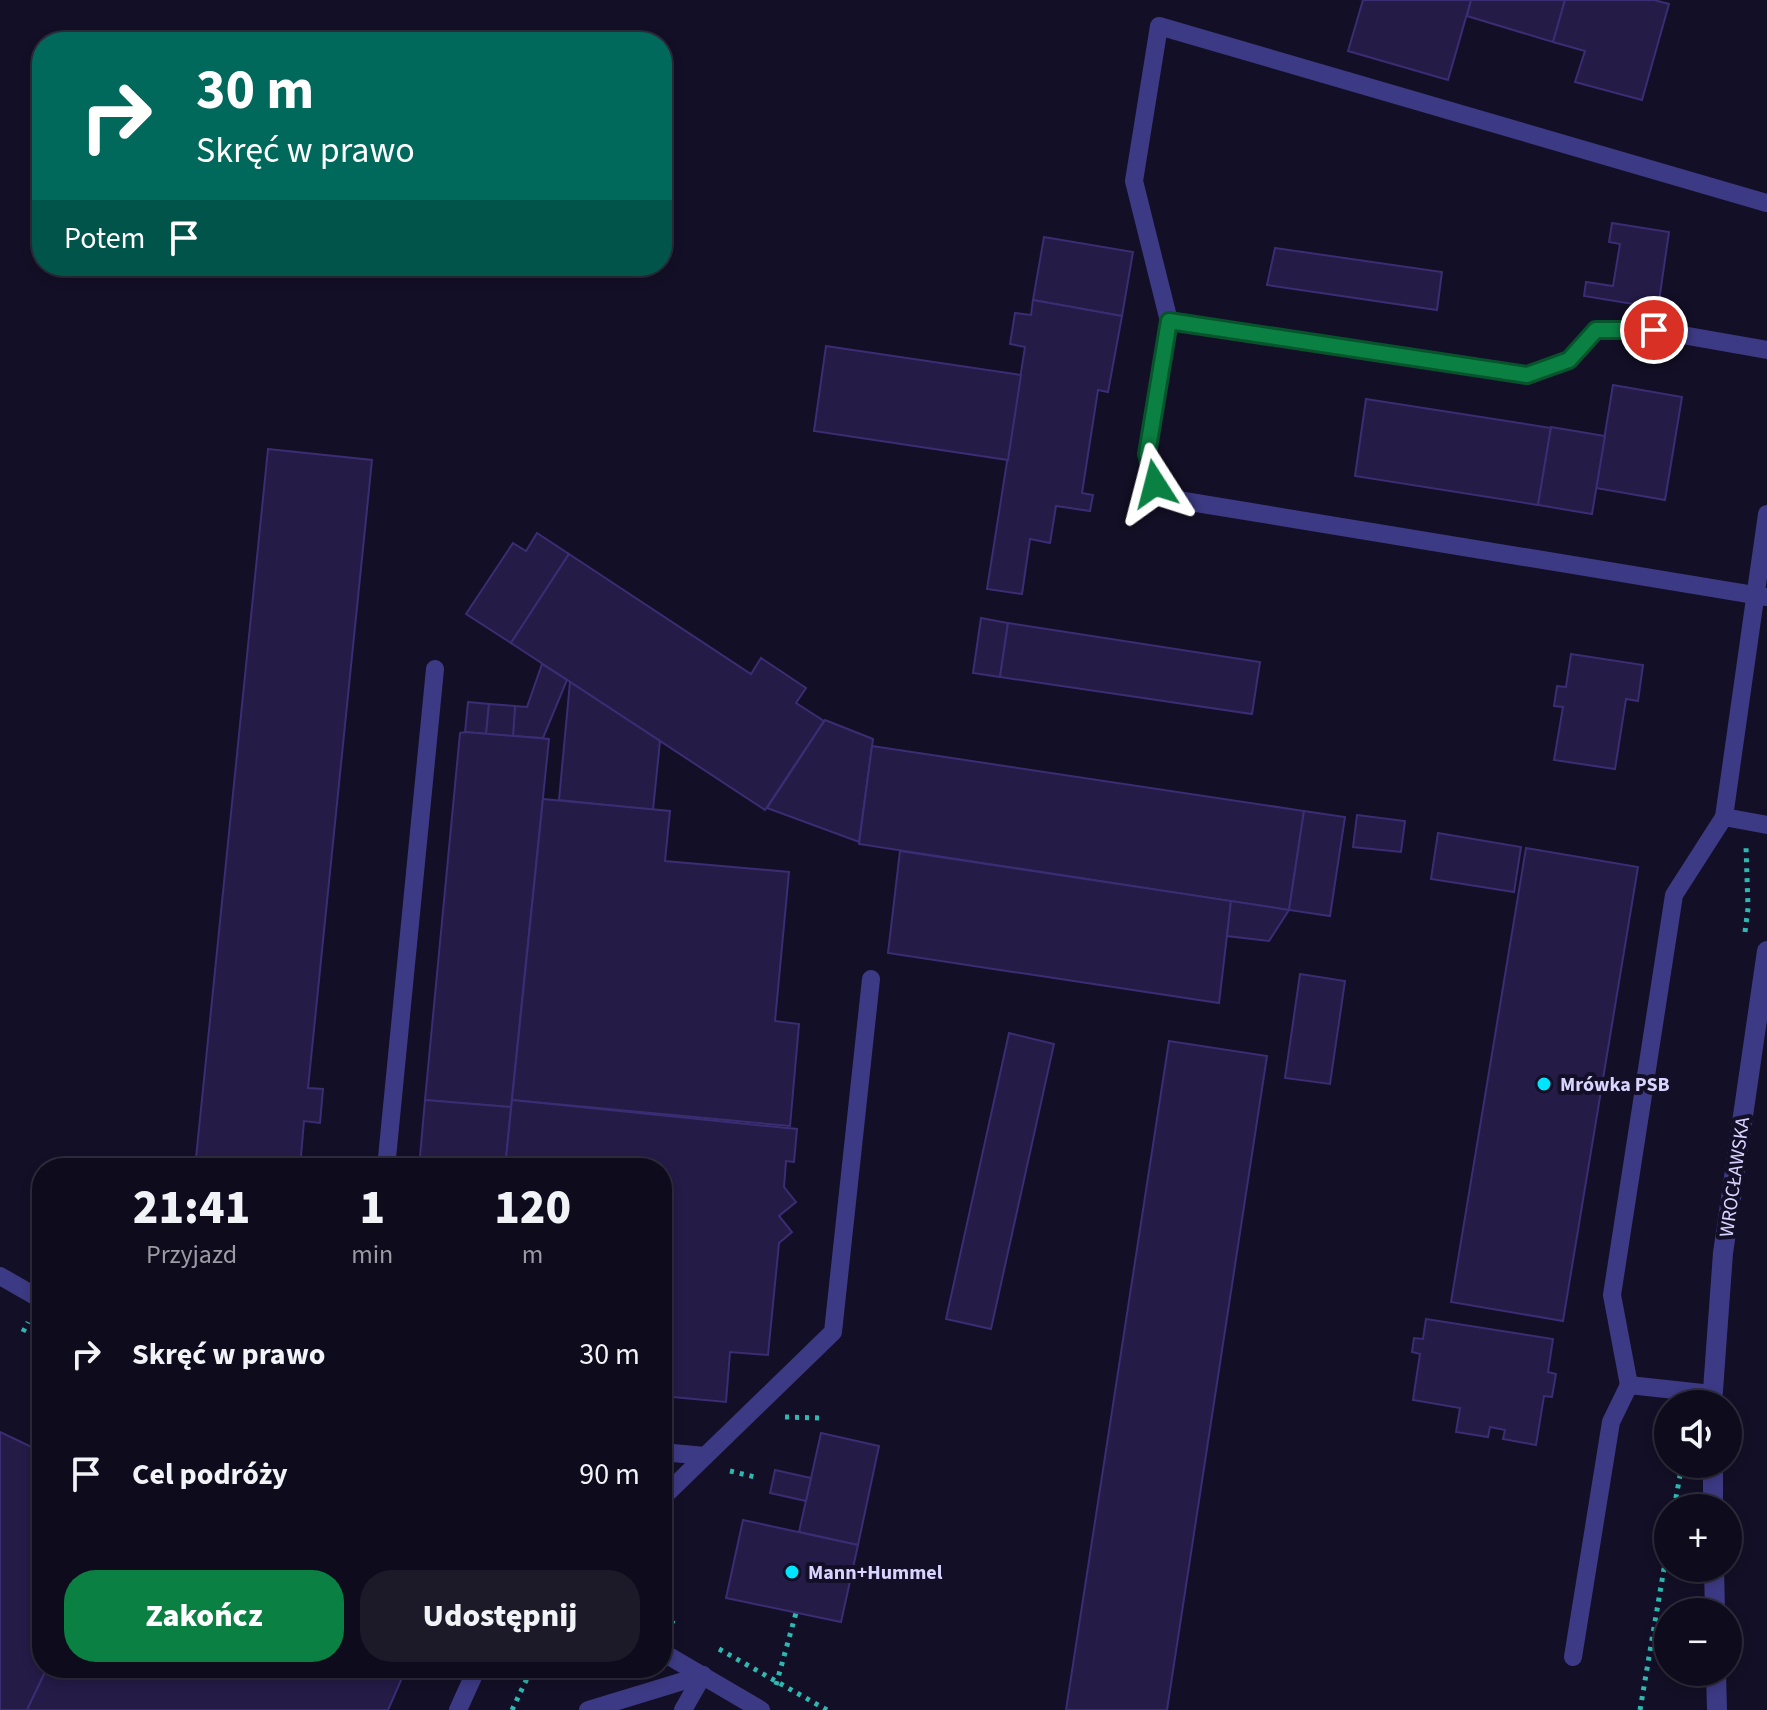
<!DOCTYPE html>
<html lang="pl">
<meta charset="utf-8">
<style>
:root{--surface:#0e0b1c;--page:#1c1929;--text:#f1f3f6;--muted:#9b9ba3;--line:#2e2b3b;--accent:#0b8043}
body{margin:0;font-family:"Source Sans 3",sans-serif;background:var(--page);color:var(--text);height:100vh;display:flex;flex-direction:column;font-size:30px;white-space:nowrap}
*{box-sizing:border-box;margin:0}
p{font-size:26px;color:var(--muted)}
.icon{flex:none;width:44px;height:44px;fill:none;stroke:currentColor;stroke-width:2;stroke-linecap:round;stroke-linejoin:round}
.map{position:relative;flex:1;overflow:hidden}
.side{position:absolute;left:32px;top:1158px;width:640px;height:520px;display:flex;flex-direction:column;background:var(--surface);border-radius:32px;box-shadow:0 4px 12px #0003,0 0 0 2px var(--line)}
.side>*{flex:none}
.hud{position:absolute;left:32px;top:32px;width:640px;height:244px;border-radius:32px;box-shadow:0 4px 12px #0003,0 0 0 2px var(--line);background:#00695c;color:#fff;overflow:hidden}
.tools{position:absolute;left:1654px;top:1390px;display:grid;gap:16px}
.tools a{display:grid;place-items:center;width:88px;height:88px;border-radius:50%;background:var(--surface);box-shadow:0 4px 12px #0003,0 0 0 2px var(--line);font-size:40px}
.pin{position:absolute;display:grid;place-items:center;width:68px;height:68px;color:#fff;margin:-34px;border:4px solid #fff;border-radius:50%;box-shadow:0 2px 8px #0007}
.me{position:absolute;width:88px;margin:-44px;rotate:351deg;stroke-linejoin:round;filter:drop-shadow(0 0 6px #0008)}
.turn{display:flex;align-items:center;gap:28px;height:168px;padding:0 32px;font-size:36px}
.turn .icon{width:104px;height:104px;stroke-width:2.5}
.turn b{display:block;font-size:56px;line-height:68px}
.then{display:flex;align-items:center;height:76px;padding:0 32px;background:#0003;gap:16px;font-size:30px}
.eta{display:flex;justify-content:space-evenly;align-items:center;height:136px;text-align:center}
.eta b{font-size:48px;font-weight:800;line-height:56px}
.cta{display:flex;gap:16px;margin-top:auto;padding:16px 32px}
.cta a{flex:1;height:92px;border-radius:32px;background:var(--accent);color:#fff;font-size:32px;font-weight:800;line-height:92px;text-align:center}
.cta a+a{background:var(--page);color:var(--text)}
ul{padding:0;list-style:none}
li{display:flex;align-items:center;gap:24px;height:120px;padding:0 32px}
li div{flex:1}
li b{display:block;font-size:30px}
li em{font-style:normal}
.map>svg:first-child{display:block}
.building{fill:#241b47;stroke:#3b2d73;stroke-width:2}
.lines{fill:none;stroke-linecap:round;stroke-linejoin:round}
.path{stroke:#2fb8b0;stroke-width:5;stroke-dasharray:4 6;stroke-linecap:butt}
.service{stroke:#3d3a85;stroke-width:18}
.tertiary{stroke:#3d3a85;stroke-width:20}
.route-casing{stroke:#07532c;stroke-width:20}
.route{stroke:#0b8043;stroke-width:14}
.poi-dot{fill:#00e5ff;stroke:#130f26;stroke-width:3}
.labels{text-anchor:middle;stroke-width:8;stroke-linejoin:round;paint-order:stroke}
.poi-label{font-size:20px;font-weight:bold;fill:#d9d4ff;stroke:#130f26;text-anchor:start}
.street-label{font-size:20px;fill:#d9d4ff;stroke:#130f26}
</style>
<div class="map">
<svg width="1767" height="1710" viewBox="0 0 1767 1710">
<rect width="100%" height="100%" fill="#130f26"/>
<!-- building -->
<g class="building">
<polygon points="1363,0 1471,0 1448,80 1348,51"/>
<polygon points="1471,0 1565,0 1553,42 1467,16"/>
<polygon points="1565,0 1654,0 1669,4 1642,100 1575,82 1585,51 1553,42"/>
<polygon points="1612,223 1669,232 1658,308 1584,296 1586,282 1613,286 1620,244 1609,242"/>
<polygon points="1044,237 1133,252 1122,316 1033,300"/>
<polygon points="1275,248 1442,272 1437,310 1267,285"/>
<polygon points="1033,300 1122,316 1108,392 1098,390 1082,493 1093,495 1090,511 1056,506 1050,543 1030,539 1022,594 987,589 1025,347 1010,344 1015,313 1031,315"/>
<polygon points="826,346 1021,375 1008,460 814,431"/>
<polygon points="1613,385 1682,397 1665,500 1596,488"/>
<polygon points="1366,399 1551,428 1538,505 1355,476"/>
<polygon points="1551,427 1605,436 1592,514 1538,505"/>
<polygon points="268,449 372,460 308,1088 323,1089 320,1123 304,1121 300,1168 195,1168"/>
<polygon points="537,533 569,554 511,643 466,614 513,543 526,551"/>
<polygon points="569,554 751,674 761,658 806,688 796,703 824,721 765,810 511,643"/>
<polygon points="981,618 1008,623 1000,677 973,673"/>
<polygon points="1008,623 1260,662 1252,714 1000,677"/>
<polygon points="1571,654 1643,665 1638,701 1626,699 1615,769 1554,760 1563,707 1554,706 1557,686 1566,687"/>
<polygon points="542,664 567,680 543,738 513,736 515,706 527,707"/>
<polygon points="570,682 660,741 653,810 559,800"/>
<polygon points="468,702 489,704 486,734 465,732"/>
<polygon points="489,704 515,706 513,736 486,734"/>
<polygon points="825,720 873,739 859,842 767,808"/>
<polygon points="465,732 549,739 511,1107 425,1100 460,733"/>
<polygon points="872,746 1304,811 1289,910 859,844"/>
<polygon points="543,799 670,811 665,861 789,872 775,1021 799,1024 790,1126 512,1100"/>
<polygon points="1304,811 1345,817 1330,916 1289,910"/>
<polygon points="1357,815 1405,821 1401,852 1353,847"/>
<polygon points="1438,833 1521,847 1514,892 1431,879"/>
<polygon points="1526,848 1638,867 1563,1321 1451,1302"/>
<polygon points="900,851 1231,901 1219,1003 888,953"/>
<polygon points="1231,901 1289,910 1269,941 1227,936"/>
<polygon points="1300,974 1345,981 1330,1084 1285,1078"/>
<polygon points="1009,1033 1054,1044 991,1329 946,1319"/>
<polygon points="1169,1041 1267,1056 1167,1710 1066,1710"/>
<polygon points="425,1100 511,1107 505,1168 419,1168"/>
<polygon points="512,1100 797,1129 794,1162 786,1161 784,1187 796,1202 779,1216 792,1232 779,1243 768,1355 730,1352 726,1402 662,1396 662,1168 505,1168"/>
<polygon points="1426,1319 1553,1339 1548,1372 1556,1374 1552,1397 1544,1396 1536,1445 1503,1439 1505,1430 1490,1427 1488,1437 1456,1432 1460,1408 1413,1400 1420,1354 1412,1352 1414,1338 1423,1339"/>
<polygon points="0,1432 42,1452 42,1668 47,1668 27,1710 0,1710"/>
<polygon points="821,1433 879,1446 858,1545 799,1532"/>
<polygon points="775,1470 811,1478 806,1501 770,1493"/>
<polygon points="743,1520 858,1545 841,1622 726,1598"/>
<polygon points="47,1668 381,1668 402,1678 388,1710 27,1710"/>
</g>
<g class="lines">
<!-- path -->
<g class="path">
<polyline points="1745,932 1748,908 1746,846"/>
<polyline points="23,1332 28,1322"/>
<polyline points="785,1417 820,1418"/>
<polyline points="730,1471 755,1477"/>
<polyline points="1674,1508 1682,1465"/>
<polyline points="662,1617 675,1624"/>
<polyline points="719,1649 827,1710"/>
<polyline points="403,1673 418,1674 421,1668"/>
<polyline points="776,1685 796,1613"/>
<polyline points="512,1710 532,1668"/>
<polyline points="1640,1710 1668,1545"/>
</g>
<!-- service -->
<g class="service">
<polyline points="1767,203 1159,26 1134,181 1169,321 1527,375 1569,360 1596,330 1654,330 1767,350"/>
<polyline points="1169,321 1147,454 1155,484 1178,500 1767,597"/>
<polyline points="1767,514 1724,817 1767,825"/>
<polyline points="386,1168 435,669"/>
<polyline points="0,1276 42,1300"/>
<polyline points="1712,1394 1629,1385 1612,1295 1674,895 1724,817"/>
<polyline points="662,1452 705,1456"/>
<polyline points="662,1498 833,1332 871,979"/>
<polyline points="662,1652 761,1710"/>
<polyline points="1573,1657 1611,1422 1629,1385"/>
<polyline points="458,1710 477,1668"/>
<polyline points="588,1710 703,1675"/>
<polyline points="683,1710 703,1675"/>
</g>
<!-- tertiary -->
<g class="tertiary">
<polyline points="1712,1404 1723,1253 1767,951"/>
<polyline points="1713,1464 1713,1508"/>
<polyline points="1714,1568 1715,1612"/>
<polyline points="1716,1672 1717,1710"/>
</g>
</g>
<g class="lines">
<defs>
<polyline id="route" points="1155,484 1147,454 1169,321 1527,375 1569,360 1596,330 1654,330"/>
</defs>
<!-- route casing -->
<use href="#route" class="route-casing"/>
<!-- route -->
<use href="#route" class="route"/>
</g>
<!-- markers -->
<g class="poi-dot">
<circle cx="1544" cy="1084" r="8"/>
<circle cx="792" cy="1572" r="8"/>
</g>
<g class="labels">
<!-- poi labels -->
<g class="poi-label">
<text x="1560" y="1091">Mrówka PSB</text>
<text x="808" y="1579">Mann+Hummel</text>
</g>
<!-- street labels -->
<g class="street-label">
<text transform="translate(1734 1177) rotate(-82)" y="7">WROCŁAWSKA</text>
</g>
</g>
</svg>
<div class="tools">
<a><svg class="icon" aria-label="sound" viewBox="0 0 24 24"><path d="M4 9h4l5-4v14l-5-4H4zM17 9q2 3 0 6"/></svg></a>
<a>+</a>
<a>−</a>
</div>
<div class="pin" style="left:1654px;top:330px;background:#d93025"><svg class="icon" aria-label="arrive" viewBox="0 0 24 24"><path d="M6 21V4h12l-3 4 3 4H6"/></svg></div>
<svg class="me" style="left:1155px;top:484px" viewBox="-20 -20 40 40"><path d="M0-17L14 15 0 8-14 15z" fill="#0b8043" stroke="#fff" stroke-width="4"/></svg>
<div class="hud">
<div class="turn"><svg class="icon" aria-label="right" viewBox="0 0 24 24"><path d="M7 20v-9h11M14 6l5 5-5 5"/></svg><div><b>30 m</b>Skręć w prawo</div></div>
<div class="then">Potem<svg class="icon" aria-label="arrive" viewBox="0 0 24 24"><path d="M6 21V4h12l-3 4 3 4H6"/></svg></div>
</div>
<section class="side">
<div class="eta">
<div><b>21:41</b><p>Przyjazd</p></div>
<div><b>1</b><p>min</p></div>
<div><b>120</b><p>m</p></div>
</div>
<ul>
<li><svg class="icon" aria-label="right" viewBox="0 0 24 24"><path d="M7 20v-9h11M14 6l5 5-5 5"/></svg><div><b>Skręć w prawo</b></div><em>30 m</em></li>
<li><svg class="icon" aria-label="arrive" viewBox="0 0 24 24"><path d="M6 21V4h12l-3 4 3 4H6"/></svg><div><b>Cel podróży</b></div><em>90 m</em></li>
</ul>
<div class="cta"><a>Zakończ</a><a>Udostępnij</a></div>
</section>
</div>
